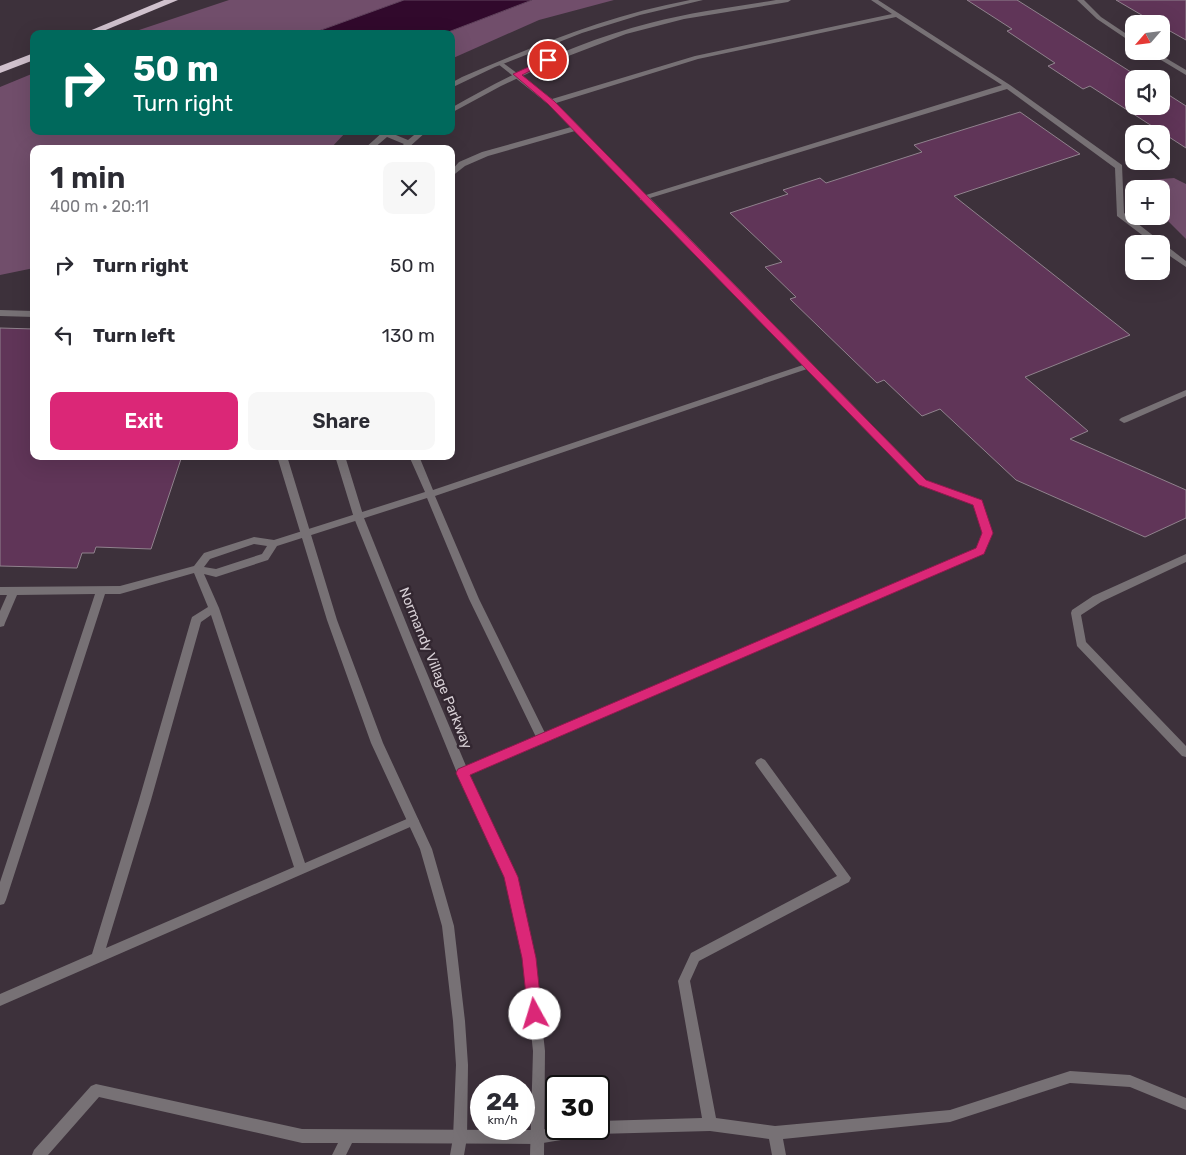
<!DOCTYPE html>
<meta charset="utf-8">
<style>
:root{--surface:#fff;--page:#f7f7f7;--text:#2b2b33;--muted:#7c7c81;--accent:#db2777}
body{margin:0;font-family:Rubik,sans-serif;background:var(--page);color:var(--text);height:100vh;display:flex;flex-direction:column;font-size:19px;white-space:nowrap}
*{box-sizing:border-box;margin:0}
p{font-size:16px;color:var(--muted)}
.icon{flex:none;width:28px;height:28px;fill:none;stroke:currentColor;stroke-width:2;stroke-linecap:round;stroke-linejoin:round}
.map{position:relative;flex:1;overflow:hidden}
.details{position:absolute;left:30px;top:145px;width:425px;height:315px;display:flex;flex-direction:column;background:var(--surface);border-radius:10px;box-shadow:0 5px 20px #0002}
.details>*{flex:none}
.guide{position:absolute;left:30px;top:30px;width:425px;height:105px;border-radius:10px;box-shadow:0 5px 20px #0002;background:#00695c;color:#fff;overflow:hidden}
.needle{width:32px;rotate:242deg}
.buttons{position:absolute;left:1125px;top:15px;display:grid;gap:10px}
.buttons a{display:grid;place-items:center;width:45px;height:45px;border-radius:10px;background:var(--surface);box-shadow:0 5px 20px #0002;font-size:25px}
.speed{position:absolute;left:470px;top:1075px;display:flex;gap:10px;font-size:25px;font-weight:700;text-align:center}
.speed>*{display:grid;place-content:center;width:65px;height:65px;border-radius:50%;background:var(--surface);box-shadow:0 5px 20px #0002;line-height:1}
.speed small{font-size:12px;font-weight:400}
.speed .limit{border:2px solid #111;border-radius:8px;background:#fff;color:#111}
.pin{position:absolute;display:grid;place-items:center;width:42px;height:42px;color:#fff;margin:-21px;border:2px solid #fff;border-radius:50%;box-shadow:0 1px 5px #0007}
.me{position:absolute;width:55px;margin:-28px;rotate:354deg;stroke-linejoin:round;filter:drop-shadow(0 0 4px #0008)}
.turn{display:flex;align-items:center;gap:18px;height:105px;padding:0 20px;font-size:22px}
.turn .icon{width:65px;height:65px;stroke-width:2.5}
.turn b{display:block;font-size:35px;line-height:42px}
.round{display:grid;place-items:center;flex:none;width:52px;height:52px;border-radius:10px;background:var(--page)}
.overview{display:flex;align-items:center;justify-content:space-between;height:85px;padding:0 20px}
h1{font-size:30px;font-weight:600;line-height:38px}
.action{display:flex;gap:10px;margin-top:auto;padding:10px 20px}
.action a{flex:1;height:58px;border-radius:10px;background:var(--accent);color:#fff;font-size:20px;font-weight:600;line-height:58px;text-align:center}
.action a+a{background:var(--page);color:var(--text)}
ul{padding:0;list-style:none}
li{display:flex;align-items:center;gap:15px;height:70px;padding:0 20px}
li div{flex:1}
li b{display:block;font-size:19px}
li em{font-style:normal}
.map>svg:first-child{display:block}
.green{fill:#714e6b}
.water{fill:#31092c;stroke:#62445e}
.building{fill:#603558;stroke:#90828d}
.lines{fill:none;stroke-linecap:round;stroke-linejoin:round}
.service{fill:#777175;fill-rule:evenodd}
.minor{fill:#777175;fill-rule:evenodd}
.motorway{fill:#d0c1cd;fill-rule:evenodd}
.route{fill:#db2777;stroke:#8e194d}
.labels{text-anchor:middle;stroke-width:5;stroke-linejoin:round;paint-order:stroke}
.street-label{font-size:14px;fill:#d6ced4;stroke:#332731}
</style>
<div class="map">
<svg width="1186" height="1155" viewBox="0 0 1186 1155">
<rect width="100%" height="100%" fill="#3d313b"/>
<!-- green -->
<g class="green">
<polygon points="229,0 404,0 310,34 127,34"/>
<polygon points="532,0 614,0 539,20 451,59 451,34 443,34"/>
<polygon points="34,73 34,131 347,131 330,149 34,149 34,268 0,275 0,87"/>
<polygon points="1174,178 1186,184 1186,239 1161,214 1161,189 1151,189 1151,180"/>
</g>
<!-- water -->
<polygon class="water" points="404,0 532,0 443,34 310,34"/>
<!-- building -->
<g class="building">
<polygon points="967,0 1017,0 1142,79 1134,79 1134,106 1161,106 1161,90 1186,106 1186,148 1090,86 1083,89 1048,66 1055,63 1007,31 1012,29"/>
<polygon points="1116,0 1186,0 1186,40 1161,26 1161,24 1157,24"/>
<polygon points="1020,112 1080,154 954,196 1130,335 1025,377 1088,431 1070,439 1186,490 1186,518 1145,537 1016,480 940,409 922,416 884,380 877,383 790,299 796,297 765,267 782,262 730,213 788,194 783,190 820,178 826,183 922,152 914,145"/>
<polygon points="0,328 34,329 34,456 182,456 151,549 96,547 94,553 82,553 77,568 0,566"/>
</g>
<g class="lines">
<!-- service -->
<g class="service">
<path d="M871,0h7l132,85 112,80 2,48 62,48v6l-25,-17v-6h-7l-37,-28 -2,-48 -108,-79 -357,109 276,282 55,21 12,32 -10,21 -520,224 -4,-2 -2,-3 2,-3 77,-33 -67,-138 -42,-101 -150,48 -9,14 -52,17 -12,-3 15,34 86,255 104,-45 4,-2 4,2 2,3 -2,3 -417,182v-12l92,-40 47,-154 52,-180 1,-3 16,-10 -14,-34 -74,21h-15l-99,306 -2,4 -4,1v-23l95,-288 -78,1 -12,28 -1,3 -4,1v-16l7,-16h-7v-8l120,-1 74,-20 10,-13 47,-15 3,-1 20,3 151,-48 -16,-36h10l14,34 370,-125 -160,-165h-3v-3l-65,-66 -87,25 -23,10 -14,11v-6l8,-9 23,-10 89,-25 -23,-23 -50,-40v-2h4l50,37 143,-43 197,-42zM896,17l106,68 -356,110 -90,-92 142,-44zM807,369l113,115 54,21 9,28 -7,16 -431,184 -66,-134 -44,-103zM254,544l13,2 -5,8 -46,15 -12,-2 6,-8zM211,615l83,252 -188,81 45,-148 50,-178z"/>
<polygon points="0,310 34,311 34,317 0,316"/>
<polygon points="1186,390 1186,396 1127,422 1124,423 1119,420 1121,418"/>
<polygon points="1186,554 1186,562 1101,602 1081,615 1086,642 1186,746 1186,757 1182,756 1077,646 1071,613 1072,610 1093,596"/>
<polygon points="761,758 765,760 851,878 849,882 699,961 690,981 716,1118 775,1126 950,1110 1070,1071 1130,1075 1186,1098 1186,1110 1130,1087 1070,1083 950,1122 783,1139 786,1155 772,1155 769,1139 710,1131 597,1134 537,1144 352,1143 346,1155 332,1155 338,1143 302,1143 99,1097 48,1155 32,1155 34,1150 91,1086 96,1084 302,1129 537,1130 556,1128 599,1129 599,1121 702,1118 678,981 691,953 837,876 757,766 755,763 757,760"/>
</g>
<!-- minor -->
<g class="minor">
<path d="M690,0h13l-63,15 -58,18 -87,34 -44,21v-5l11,-6c74,-32 148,-62 228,-77z"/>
<path d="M776,0h15l-3,2 -104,17 -58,15 -76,29 -49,23 -50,27v-5c63,-36 128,-67 199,-85 41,-11 84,-16 126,-23z"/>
<polygon points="1077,0 1084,0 1101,17 1134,39 1134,44 1097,19"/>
<polygon points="1146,51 1154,51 1186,70 1186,75"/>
<polygon points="384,131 392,131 391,133 408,140 419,131 427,131 407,149 398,149 404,144 387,137 373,149 364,149"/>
<polygon points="277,456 287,456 337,620 383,743 432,849 454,926 465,1021 468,1065 467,1138 464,1155 450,1155 453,1138 456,1065 453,1021 442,926 420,849 371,743 327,620"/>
<polygon points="335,456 345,456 364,518 413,640 469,773 517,877 535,958 545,1051 544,1155 530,1155 533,1051 523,958 505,877 457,773 403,640 354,518"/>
</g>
<!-- motorway -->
<g class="motorway">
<polygon points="164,0 178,0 96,34 82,34"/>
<polygon points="34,53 34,60 0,73 0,66"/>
</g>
</g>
<!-- route -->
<polygon class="route" points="546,59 552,60 522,75 554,101 926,480 982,500 993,533 984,554 470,775 518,877 536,958 542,1014 540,1019 535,1021 530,1019 528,1014 522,958 504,877 456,773 458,769 976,548 982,533 973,505 919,485 548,104 513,74"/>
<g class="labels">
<!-- street labels -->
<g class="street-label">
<text transform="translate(436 668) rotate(68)" y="5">Normandy Village Parkway</text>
</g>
</g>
</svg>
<div class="buttons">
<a><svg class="needle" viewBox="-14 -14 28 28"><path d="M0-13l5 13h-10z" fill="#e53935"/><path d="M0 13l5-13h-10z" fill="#7c7c81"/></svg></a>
<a><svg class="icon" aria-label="sound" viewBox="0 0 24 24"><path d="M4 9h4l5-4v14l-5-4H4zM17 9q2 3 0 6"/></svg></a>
<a><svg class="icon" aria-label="search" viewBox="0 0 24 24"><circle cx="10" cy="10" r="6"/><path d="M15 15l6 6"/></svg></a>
<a>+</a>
<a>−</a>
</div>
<div class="speed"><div>24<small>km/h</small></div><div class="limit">30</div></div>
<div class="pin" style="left:548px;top:60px;background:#d93025"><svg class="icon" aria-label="arrive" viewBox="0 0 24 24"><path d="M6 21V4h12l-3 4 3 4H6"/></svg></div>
<svg class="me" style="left:535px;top:1014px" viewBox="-20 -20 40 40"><circle r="19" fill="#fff"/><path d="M0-13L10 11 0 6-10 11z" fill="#db2777"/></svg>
<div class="guide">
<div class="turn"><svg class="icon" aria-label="right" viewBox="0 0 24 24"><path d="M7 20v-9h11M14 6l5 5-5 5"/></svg><div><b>50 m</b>Turn right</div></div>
</div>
<section class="details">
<div class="overview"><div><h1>1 min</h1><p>400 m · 20:11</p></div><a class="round"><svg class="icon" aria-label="close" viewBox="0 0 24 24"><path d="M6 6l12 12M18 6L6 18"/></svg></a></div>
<ul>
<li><svg class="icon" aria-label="right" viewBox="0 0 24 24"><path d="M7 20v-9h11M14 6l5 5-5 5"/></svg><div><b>Turn right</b></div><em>50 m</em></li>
<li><svg class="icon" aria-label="left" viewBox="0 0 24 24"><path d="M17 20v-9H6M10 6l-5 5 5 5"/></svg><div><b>Turn left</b></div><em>130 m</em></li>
</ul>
<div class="action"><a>Exit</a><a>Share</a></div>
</section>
</div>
